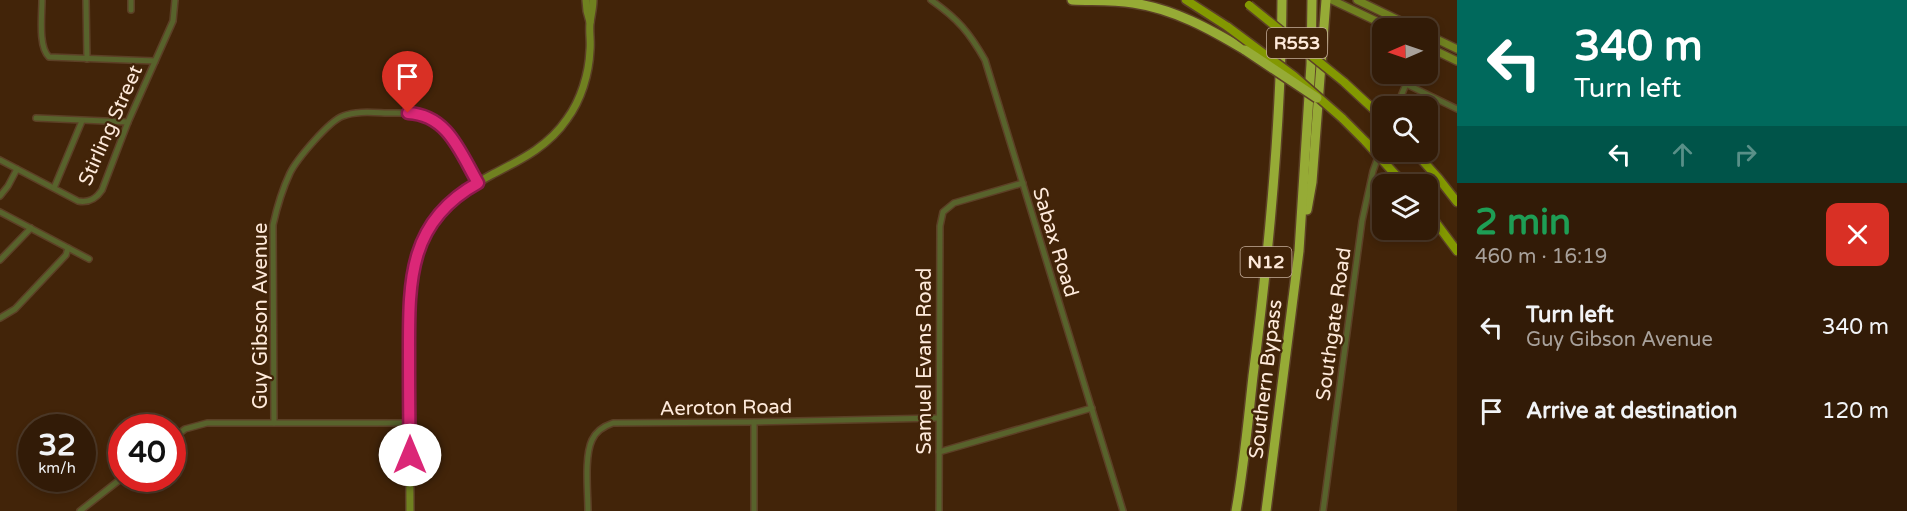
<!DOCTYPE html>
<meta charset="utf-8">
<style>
:root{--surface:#321b07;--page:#3a2411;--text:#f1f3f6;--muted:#a8a19b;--line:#4d3928}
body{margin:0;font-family:"Varela Round",sans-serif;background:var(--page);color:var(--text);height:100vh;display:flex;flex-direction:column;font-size:22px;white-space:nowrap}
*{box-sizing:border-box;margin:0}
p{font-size:20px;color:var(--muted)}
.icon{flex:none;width:33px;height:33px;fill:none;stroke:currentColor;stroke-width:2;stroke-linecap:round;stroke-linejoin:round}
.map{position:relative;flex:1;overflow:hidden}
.side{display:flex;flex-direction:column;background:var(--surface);width:450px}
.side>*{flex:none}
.guide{background:#00695c;color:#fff;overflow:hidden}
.needle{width:39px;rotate:268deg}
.tools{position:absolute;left:1372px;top:18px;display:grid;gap:12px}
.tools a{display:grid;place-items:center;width:66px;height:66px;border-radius:12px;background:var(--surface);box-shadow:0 3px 9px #0003,0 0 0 2px var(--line);font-size:30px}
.speed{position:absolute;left:18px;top:414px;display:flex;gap:12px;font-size:30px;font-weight:700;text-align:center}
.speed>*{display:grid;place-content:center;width:78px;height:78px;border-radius:50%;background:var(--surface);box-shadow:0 3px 9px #0003,0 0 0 2px var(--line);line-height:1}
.speed small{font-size:15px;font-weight:400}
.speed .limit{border:9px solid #d22;background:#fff;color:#111}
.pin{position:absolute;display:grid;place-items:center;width:51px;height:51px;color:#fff;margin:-62px -26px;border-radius:50% 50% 50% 0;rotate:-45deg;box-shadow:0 0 6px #0007}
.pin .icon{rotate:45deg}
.me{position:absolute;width:66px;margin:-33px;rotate:0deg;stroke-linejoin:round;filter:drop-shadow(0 0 4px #0008)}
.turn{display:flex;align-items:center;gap:21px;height:126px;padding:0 18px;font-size:27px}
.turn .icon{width:78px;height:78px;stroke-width:2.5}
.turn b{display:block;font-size:42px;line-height:51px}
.lanes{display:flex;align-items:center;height:57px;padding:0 18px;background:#0003;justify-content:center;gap:30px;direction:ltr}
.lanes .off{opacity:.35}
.round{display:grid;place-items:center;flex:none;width:63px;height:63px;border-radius:12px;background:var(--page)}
.overview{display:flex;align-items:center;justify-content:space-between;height:102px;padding:0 18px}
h1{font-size:36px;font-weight:700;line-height:45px;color:#1e9e55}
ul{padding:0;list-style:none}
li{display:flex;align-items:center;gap:18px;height:84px;padding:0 18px}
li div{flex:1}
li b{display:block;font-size:22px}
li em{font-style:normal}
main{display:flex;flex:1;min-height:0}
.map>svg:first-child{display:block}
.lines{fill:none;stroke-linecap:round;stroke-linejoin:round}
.street-casing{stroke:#5c4026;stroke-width:8}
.secondary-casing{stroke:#5c4026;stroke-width:10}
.primary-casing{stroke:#5c4026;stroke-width:11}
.highway-casing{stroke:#5c4026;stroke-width:12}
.street{stroke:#58632c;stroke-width:5}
.secondary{stroke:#708120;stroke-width:7}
.primary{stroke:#839801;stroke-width:8}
.highway{stroke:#96ab36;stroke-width:9}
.primary-bridge-casing{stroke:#5c4026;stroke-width:11;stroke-linecap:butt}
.highway-bridge-casing{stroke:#5c4026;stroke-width:12;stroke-linecap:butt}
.primary-bridge{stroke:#839801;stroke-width:8}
.highway-bridge{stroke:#96ab36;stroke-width:9}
.route-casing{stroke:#8e194d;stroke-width:15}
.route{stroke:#db2777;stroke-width:10}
.labels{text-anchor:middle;stroke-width:4.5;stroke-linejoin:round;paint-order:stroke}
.shield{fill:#422409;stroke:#c6af9c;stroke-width:1.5}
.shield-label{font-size:18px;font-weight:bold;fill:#feeadb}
.street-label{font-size:20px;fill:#feeadb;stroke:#422409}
</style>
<main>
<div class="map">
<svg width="1457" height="511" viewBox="0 0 1457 511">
<rect width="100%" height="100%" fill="#422409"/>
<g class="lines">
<defs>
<g id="street">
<path d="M42,0c0,15 -4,47 7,57l106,4"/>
<polyline points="86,0 87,59"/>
<polyline points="131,0 131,10"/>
<path d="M931,0c27,19 38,32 54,60l138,451"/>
<polyline points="1397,106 1406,84 1457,109"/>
<polyline points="36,118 128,122"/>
<path d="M0,160l78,41c11,2 18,-2 24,-11l26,-68 45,-101 2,-21"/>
<polyline points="54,188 82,121"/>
<polyline points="0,196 8,186 17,169"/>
<polyline points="0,212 89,259"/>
<polyline points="0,260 31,228"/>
<polyline points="0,318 15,309 66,255 68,248"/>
<path d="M274,423l-1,-198c4,-18 9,-35 17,-52 7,-14 39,-52 53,-57 15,-6 34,-3 50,-3 17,0 35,-1 48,11 14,12 28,42 37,59"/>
<polyline points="172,439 185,429 207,423 409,423"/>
<polyline points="939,452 1092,408"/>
<polyline points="80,511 122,478"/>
<path d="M588,511c0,-19 -4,-54 4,-71 4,-9 12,-14 21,-17l141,-1 185,-4"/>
<polyline points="754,511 754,422"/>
<polyline points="939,511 940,226 943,212 954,203 1023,183"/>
<polyline points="1323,511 1362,221 1373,171 1383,143"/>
</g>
<g id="secondary">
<polyline points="586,0 587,11 590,22"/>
<polyline points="1332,0 1391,28"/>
<polyline points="1357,0 1415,28"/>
<polyline points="1428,35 1457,49"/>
<polyline points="1428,47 1457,61"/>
<path d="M410,511l-1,-208c2,-59 29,-100 82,-128 29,-15 57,-28 76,-56 14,-19 22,-45 23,-69 1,-9 -1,-18 0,-27 1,-8 3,-15 3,-23"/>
</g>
<g id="primary">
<polyline points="1186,0 1228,27"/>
<polyline points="1344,82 1383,118"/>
<polyline points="1342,118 1366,142"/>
<polyline points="1415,152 1439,179 1457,202"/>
<polyline points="1393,172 1405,184"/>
<polyline points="1428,212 1457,251"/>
</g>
<g id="highway">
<path d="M1072,0c20,1 40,0 61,3 41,6 77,26 112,47"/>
<polyline points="1307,210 1312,182 1326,0"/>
<path d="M1236,511c8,-45 12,-90 17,-135 16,-124 28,-251 29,-376"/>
<polyline points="1266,511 1299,251 1311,64 1312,0"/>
</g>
</defs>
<!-- street casing -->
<use href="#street" class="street-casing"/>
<!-- secondary casing -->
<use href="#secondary" class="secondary-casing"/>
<!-- primary casing -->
<use href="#primary" class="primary-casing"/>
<!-- highway casing -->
<use href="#highway" class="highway-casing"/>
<!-- street -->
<use href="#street" class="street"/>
<!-- secondary -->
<use href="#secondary" class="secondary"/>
<!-- primary -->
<use href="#primary" class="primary"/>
<!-- highway -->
<use href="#highway" class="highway"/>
<defs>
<g id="primary-bridge">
<polyline points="1249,5 1344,82"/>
<polyline points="1228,27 1294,76 1342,118"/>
<polyline points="1366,142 1393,172"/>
</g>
<polyline id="highway-bridge" points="1245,50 1317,98"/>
</defs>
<!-- primary-bridge casing -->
<use href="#primary-bridge" class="primary-bridge-casing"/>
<!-- highway-bridge casing -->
<use href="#highway-bridge" class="highway-bridge-casing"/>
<!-- primary-bridge -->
<use href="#primary-bridge" class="primary-bridge"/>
<!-- highway-bridge -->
<use href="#highway-bridge" class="highway-bridge"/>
</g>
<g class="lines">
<defs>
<path id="route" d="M408,113c40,2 52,39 70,70 -71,39 -69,100 -69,171 0,34 0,67 1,101"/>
</defs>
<!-- route casing -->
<use href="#route" class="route-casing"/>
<!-- route -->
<use href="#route" class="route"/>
</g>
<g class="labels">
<!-- shield labels -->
<g class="shield">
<rect x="1267" y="28" width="60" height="30" rx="4.5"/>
<rect x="1240.5" y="247" width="51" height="30" rx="4.5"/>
</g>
<g class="shield-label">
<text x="1297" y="49">R553</text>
<text x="1266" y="268">N12</text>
</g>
<!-- street labels -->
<g class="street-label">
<text transform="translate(110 125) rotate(-66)" y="7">Stirling Street</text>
<text transform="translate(1056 242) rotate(73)" y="7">Sabax Road</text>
<text transform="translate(260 316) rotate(-90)" y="7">Guy Gibson Avenue</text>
<text transform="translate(1333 324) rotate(-82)" y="7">Southgate Road</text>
<text transform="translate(924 361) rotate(-90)" y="7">Samuel Evans Road</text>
<text transform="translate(1265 379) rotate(-83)" y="7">Southern Bypass</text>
<text transform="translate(726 407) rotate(-1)" y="7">Aeroton Road</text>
</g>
</g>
</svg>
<div class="tools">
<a><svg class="needle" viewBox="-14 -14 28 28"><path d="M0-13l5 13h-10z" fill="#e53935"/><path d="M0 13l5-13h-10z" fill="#a8a19b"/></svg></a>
<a><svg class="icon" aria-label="search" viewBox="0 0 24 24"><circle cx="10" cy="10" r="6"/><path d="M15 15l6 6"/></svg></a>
<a><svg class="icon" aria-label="layers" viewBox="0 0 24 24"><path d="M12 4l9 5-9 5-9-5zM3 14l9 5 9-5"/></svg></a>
</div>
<div class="speed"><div>32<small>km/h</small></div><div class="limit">40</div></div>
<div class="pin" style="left:408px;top:113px;background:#d93025"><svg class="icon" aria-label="arrive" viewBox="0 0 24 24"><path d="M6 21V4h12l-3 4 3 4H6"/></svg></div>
<svg class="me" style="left:410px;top:455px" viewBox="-20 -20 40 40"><circle r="19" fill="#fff"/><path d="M0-13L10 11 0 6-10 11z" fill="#db2777"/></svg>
</div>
<section class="side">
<div class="guide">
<div class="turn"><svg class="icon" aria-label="left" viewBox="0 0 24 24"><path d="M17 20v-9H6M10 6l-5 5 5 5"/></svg><div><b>340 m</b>Turn left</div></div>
<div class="lanes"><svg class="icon" aria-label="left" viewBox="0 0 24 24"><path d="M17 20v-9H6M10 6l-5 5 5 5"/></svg><svg class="icon off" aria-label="ahead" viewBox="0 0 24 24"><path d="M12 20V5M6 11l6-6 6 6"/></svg><svg class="icon off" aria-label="right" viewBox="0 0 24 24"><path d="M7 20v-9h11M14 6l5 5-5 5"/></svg></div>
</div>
<div class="overview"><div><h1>2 min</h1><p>460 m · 16:19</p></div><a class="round" style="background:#d93025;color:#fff"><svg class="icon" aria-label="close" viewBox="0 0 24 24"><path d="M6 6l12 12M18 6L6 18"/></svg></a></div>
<ul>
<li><svg class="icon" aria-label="left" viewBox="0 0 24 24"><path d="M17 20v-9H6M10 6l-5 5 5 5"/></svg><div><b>Turn left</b><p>Guy Gibson Avenue</p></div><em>340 m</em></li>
<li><svg class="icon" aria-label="arrive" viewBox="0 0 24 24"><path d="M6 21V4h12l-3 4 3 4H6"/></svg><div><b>Arrive at destination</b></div><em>120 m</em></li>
</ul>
</section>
</main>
